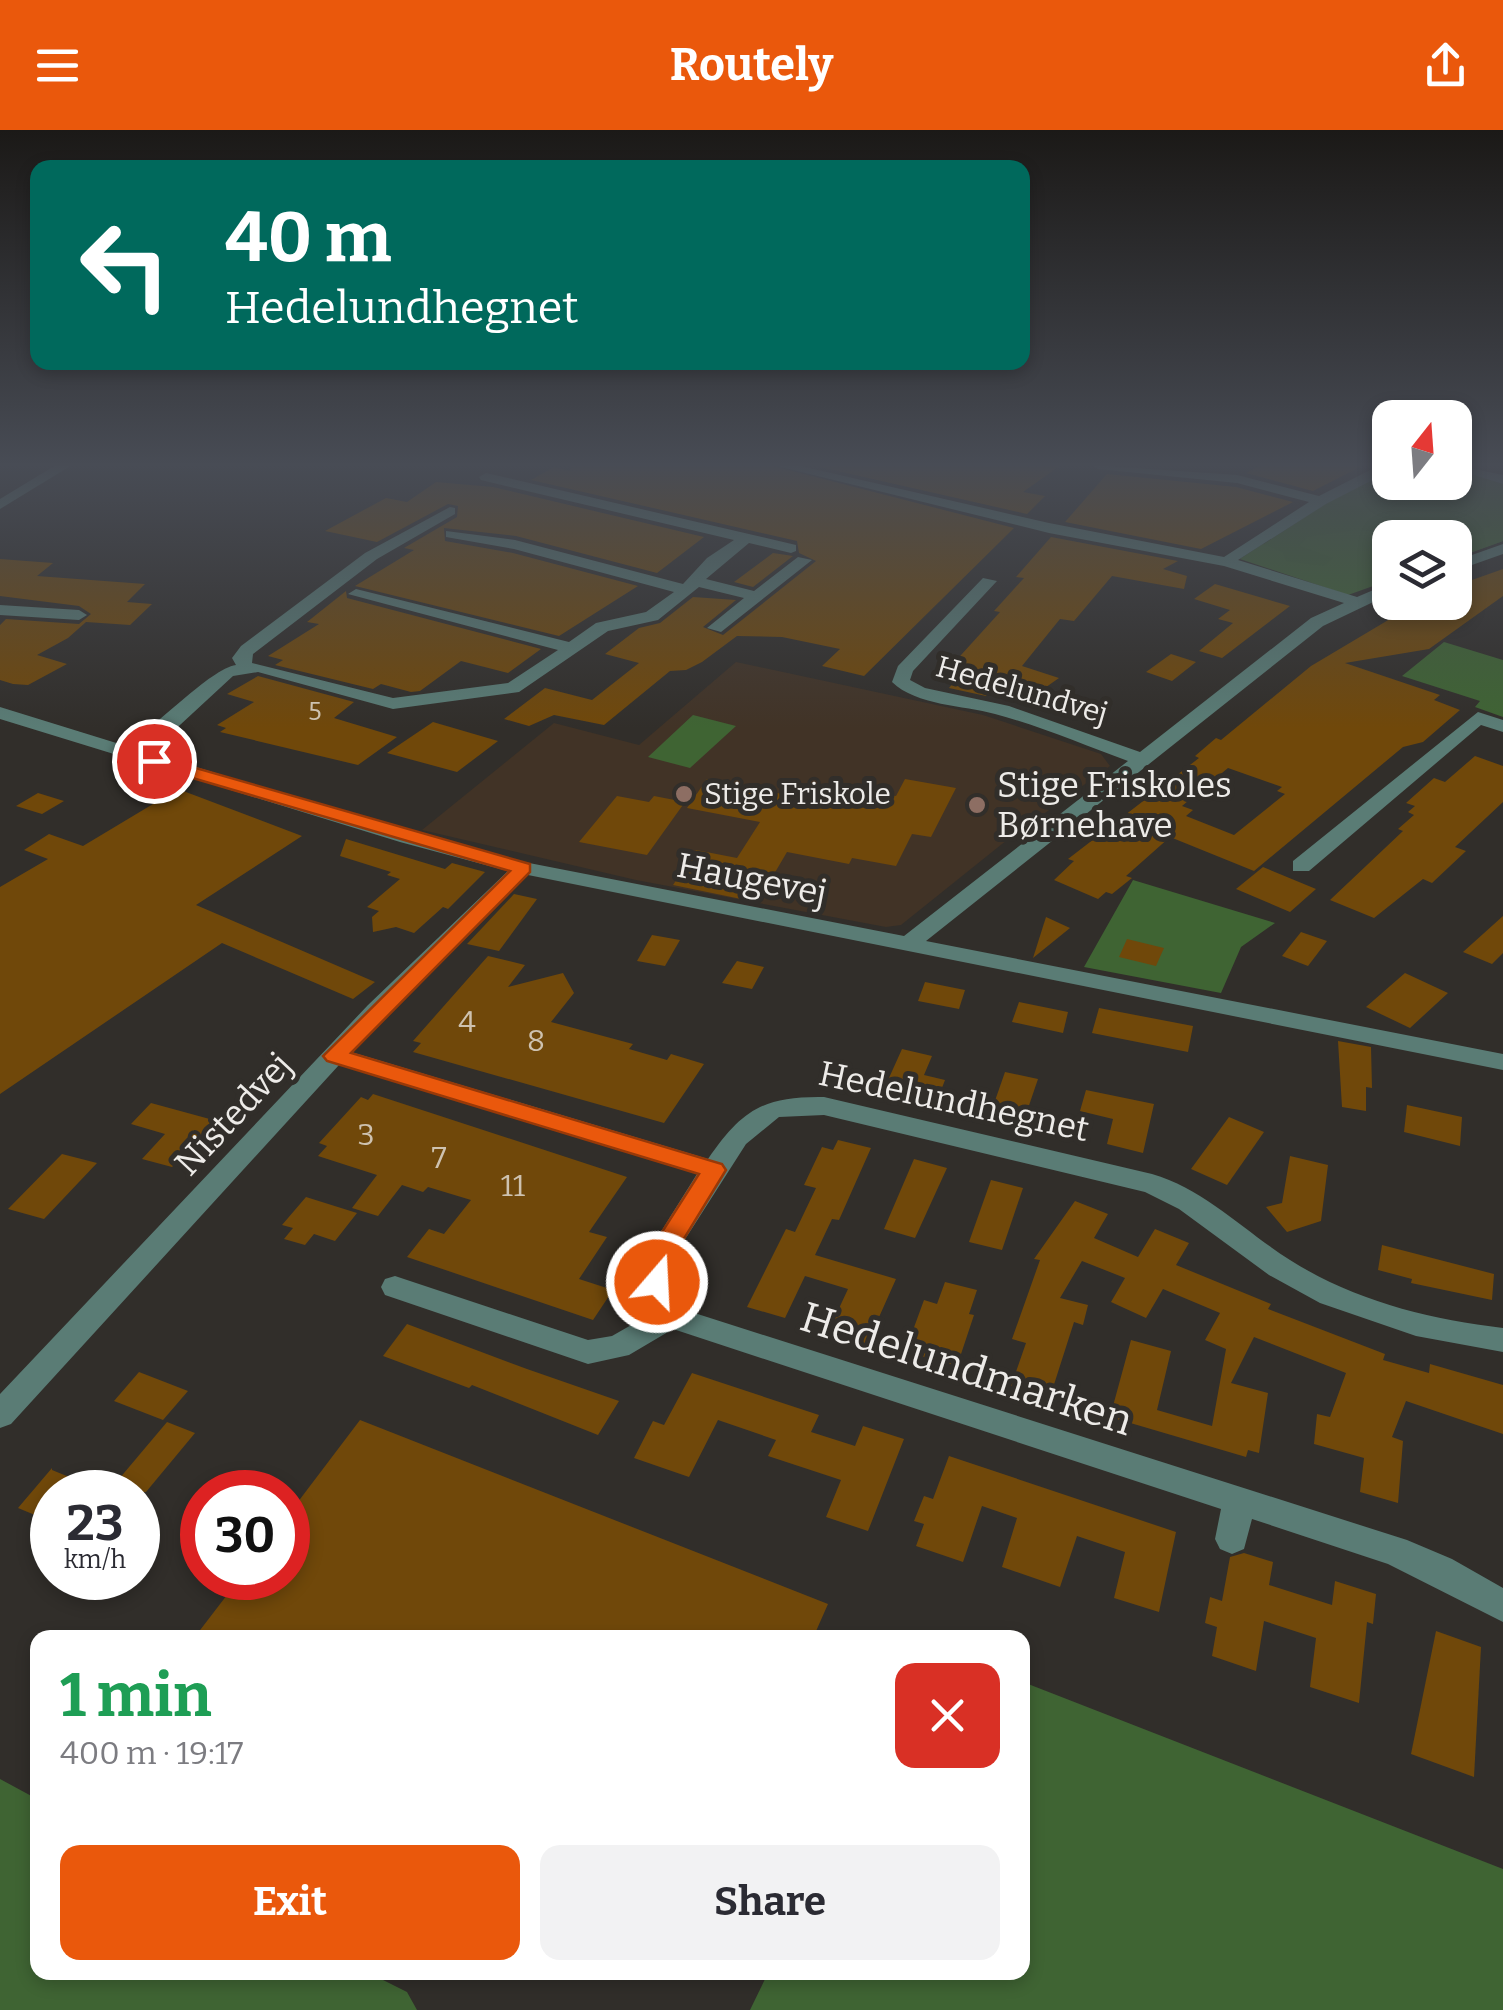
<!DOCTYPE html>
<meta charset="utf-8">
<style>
:root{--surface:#fff;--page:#f2f2f3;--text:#2b2b33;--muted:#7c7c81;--accent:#ea580c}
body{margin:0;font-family:Bitter,serif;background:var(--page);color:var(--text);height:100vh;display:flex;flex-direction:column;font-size:38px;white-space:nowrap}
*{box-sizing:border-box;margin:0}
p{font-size:32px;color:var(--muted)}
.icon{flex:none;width:55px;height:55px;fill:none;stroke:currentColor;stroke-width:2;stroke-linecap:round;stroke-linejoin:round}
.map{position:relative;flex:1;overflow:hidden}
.sheet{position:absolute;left:30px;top:1500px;width:1000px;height:350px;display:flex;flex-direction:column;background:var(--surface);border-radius:20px;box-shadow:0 5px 15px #0003}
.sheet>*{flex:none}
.guide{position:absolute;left:30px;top:30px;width:1000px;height:210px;border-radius:20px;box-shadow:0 5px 15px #0003;background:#00695c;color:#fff;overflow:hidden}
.needle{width:65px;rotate:17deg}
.tools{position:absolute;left:1372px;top:270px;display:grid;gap:20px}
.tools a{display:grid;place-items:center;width:100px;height:100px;border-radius:20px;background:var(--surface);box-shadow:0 5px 15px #0003;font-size:50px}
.speed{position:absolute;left:30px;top:1340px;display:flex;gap:20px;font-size:50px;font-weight:700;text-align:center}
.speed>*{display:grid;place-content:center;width:130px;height:130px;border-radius:50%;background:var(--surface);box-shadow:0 5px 15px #0003;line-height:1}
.speed small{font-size:25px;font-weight:400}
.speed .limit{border:15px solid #d22;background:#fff;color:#111}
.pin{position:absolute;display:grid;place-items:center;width:85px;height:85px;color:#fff;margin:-42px;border:5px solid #fff;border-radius:50%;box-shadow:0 2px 10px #0007}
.me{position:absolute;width:110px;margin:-55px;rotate:19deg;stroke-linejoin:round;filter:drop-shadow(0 0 8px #0008)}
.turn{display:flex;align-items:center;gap:35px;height:210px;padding:0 30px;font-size:45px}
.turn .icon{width:130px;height:130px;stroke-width:2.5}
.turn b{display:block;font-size:70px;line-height:85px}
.round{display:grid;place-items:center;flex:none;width:105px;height:105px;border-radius:20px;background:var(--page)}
.headline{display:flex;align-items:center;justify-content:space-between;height:170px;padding:0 30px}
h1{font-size:60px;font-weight:700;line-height:75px;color:#1e9e55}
.cta{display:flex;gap:20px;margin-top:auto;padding:20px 30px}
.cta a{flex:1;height:115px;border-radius:20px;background:var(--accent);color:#fff;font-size:40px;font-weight:700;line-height:115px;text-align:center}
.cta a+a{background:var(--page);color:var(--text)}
header{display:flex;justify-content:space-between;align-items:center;height:130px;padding:0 30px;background:var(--accent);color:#fff;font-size:45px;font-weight:700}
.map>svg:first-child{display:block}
.education{fill:#413326}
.green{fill:#3f6433}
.forest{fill:#416734}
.building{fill:#70480a;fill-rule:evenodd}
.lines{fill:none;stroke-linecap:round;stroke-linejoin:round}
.minor{fill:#5a7c75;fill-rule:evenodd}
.route{fill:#ea580c;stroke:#983908;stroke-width:2.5}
.education-dot{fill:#8d6e63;stroke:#312e2a;stroke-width:4}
.labels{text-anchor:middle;stroke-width:10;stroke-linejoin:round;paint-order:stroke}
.far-number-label{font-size:25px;fill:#cec2b0}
.far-street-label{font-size:30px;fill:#edebe8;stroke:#312e2a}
.far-poi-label{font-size:30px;fill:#edebe8;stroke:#312e2a;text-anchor:start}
.number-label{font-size:30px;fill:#cec2b0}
.poi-label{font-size:35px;fill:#edebe8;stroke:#312e2a;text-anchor:start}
.street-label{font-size:35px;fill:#edebe8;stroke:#312e2a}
.near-street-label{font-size:42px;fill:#edebe8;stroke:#312e2a}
</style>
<header><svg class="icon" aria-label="menu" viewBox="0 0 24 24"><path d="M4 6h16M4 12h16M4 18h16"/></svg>Routely<svg class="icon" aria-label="share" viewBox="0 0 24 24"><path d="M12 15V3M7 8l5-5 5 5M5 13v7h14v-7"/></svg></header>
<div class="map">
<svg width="1503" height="1880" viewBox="0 0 1503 1880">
<rect width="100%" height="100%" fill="#312e2a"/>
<!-- education -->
<polygon class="education" points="736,532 983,585 1101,624 1110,636 1002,714 901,795 886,797 636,750 422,700 554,593 639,615"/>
<!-- green -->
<g class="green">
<polygon points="1390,352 1503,354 1503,411 1455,428 1455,408 1390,408 1390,450 1240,429 1327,373"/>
<polygon points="1444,512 1503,530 1503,587 1475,577 1480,571 1402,546"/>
<polygon points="693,585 736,596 690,638 648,627"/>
<polygon points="1133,750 1275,793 1241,817 1221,863 1084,837"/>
<polygon points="1023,1552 1503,1739 1503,1880 750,1880 768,1843 1022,1842"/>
<polygon points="0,1649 37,1669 38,1842 369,1843 407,1862 417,1880 0,1880"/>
</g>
<!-- forest -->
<g class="forest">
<polygon points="1455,337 1503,354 1503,411 1470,423 1455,422 1455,410 1484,403 1484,398 1492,396 1487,385 1445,368 1407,360 1405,367 1367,371 1364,378 1327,373 1390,340 1390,352 1455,352"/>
<path d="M1355,400c20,3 77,-2 89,7l-54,1v42l-42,15 -108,-36 23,-15 20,8 3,9 38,5 9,-8 -34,-12 8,-9z"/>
</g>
<!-- building -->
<g class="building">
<polygon points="571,335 769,335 1014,398 864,546 822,536 840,519 782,507 737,506 702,532 686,540 670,541 604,595 554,585 529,596 504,589 545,558 592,570 639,533 605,524 639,498 660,493 693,467 736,470 703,497 723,505 816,431 799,423 797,411 531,350 554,337 570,341"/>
<polygon points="811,335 1061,335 1023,362 1045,366 1027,384"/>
<polygon points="1261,335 1364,335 1313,361 1246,343"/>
<polygon points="1107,344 1236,357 1293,372 1201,419 1065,392"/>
<polygon points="436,352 493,357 704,407 657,443 516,406 444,398 445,411 513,423 638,456 559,506 355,456 414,420 404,418 457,387 458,376 448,374 377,412 325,401 386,368 407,372"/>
<polygon points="1051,407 1178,431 1163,439 1187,446 1184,459 1112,446 1074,491 1060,489 1022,536 1059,548 1039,562 1000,548 986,566 949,558 965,538 952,535 1000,482 994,481 1024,448 1016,447"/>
<polygon points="773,423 793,426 753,457 734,452"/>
<polygon points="0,429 53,433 37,446 145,454 127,472 152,474 130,495 86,492 68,508 37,525 67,534 28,555 13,554 0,550 0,495 6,489 79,494 91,484 79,476 0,466"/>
<path d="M1503,439v27l-74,53 -84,14 95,32 -6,5 26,10 -37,32 -20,5 -149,124 -84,-34 -44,39 6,2 -20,16 -6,-2 -8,7 -44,-19 20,-19 -6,-2 131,-101 -4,-2 21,-18 5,2 90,-74 84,-50 -10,-4 23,-10 22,6 25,-6v-16zM1228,638l54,19 -5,4 8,3 -51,41 -48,-19 7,-6 -11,-4z"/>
<polygon points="1215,454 1290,476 1222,528 1199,521 1233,493 1218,489 1230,480 1194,469"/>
<polygon points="346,461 347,468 541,519 508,543 461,531 420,561 411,562 381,554 373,559 275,535 283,530 268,526 319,494 307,492"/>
<polygon points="1171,524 1196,532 1172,551 1146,542"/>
<polygon points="258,546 354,572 334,588 397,607 358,635 220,602 226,598 217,595 254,572 227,564"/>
<polygon points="433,592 498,611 457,642 387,623"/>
<polygon points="1475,626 1503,636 1503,672 1455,717 1466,721 1432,753 1423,749 1374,788 1330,770 1403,701 1398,699 1414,685 1408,682 1415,676 1406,673 1434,648 1445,652"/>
<polygon points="707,649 807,669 867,654 877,663 896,666 905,649 956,658 931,707 912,704 896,736 852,728 849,734 787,722 760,768 748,766 746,770 673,755 696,720 737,728 760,692 687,678"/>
<polygon points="178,659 302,706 196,775 375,852 353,869 222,813 0,964 0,757 48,729 24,720 49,704 83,716"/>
<polygon points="38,663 64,671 42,684 16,676"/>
<polygon points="617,666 649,672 654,666 685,672 647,725 579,712"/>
<polygon points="346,709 445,739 452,733 485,742 448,779 443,777 414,803 396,797 373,802 372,787 379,781 367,777 400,749 387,745 391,742 340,726"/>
<polygon points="1263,737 1316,759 1290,782 1236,759"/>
<polygon points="514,764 537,769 499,821 467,814"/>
<polygon points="1503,786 1503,823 1492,834 1463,822"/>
<polygon points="1046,787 1070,798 1033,828"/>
<polygon points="1301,802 1327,811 1308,836 1282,826"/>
<polygon points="652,805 680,810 665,836 637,831"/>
<polygon points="1127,809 1164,818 1156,836 1119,827"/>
<polygon points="488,826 525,835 508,857 563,843 574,863 551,892 633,914 629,919 667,930 671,924 704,934 664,993 413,922 421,913 413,911"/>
<polygon points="737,831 764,837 752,859 722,853"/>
<polygon points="1405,843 1448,863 1410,898 1366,877"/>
<polygon points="925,852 965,860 959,879 918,871"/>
<polygon points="1019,872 1068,882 1063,903 1012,892"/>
<polygon points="1099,878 1193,896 1188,922 1092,903"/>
<polygon points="1338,911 1371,917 1372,958 1366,957 1366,981 1342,977"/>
<polygon points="902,919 932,926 924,945 945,950 937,971 884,959"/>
<polygon points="1005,942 1038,949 1023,993 990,985"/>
<polygon points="1086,960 1154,974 1143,1023 1107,1014 1113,989 1080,981"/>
<polygon points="373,964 627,1047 589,1102 607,1107 579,1149 613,1160 593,1190 407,1127 429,1099 444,1104 471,1070 428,1057 423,1062 402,1055 378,1086 352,1078 377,1045 318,1026 327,1016 319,1013 361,967 368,970"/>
<polygon points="151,973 217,991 172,1037 142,1029 165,1004 131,994"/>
<polygon points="1407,975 1462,987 1460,1016 1404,1002"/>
<polygon points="1229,987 1264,1002 1227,1055 1191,1039"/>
<polygon points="838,1010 871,1018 839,1090 832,1089 815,1125 896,1149 867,1214 828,1202 848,1159 805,1146 785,1188 747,1177 786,1099 795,1102 816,1058 804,1055 822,1017 833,1020"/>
<polygon points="62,1024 97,1033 44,1089 8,1079"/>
<polygon points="1290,1026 1328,1035 1321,1091 1287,1102 1266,1077 1282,1073"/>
<polygon points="914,1029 947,1038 915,1108 884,1099"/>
<polygon points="991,1050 1023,1058 1002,1120 969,1112"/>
<polygon points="306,1067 357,1083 335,1111 314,1104 305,1115 284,1109 293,1098 282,1095"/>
<polygon points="1075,1071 1108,1084 1094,1108 1138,1127 1155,1099 1189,1113 1176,1135 1271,1174 1268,1179 1385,1224 1383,1230 1429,1243 1430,1234 1503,1255 1503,1304 1406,1271 1392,1307 1403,1311 1398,1373 1360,1362 1364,1328 1314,1314 1317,1284 1330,1287 1346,1243 1254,1207 1231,1253 1268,1263 1259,1323 1248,1320 1246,1327 1110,1287 1131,1210 1171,1221 1157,1280 1212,1296 1226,1219 1205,1210 1220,1183 1163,1159 1146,1188 1111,1172 1125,1148 1082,1131 1060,1168 1088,1175 1083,1195 1074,1192 1050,1267 1011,1256 1026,1213 1012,1209 1040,1130 1034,1129"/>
<polygon points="1382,1115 1494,1144 1492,1170 1411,1153 1412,1149 1378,1140"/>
<polygon points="945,1152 977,1160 969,1184 974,1185 957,1236 905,1222 924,1170 937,1174"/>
<polygon points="407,1194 527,1239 619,1271 598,1305 472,1255 469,1258 383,1226"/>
<polygon points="139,1242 188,1261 163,1290 114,1271"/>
<polygon points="692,1243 819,1285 811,1302 855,1316 863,1296 904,1309 868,1401 826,1387 841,1350 768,1326 776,1310 718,1290 689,1347 634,1328 653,1291 664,1295"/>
<polygon points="360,1290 828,1474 813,1508 194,1508 240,1448 288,1448 288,1385"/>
<polygon points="167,1292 195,1303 146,1362 108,1362"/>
<polygon points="949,1326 1176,1402 1159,1482 1114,1468 1125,1422 1077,1406 1060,1457 1002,1437 1017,1388 982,1376 963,1432 916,1416 924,1394 914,1391 924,1366 933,1369"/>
<polygon points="52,1338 52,1340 106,1362 52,1362 52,1392 18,1378"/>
<polygon points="1244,1423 1273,1432 1269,1455 1332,1475 1335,1451 1376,1464 1373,1494 1367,1492 1359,1573 1310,1557 1316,1508 1264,1491 1256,1541 1212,1526 1217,1497 1205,1493 1210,1467 1222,1471 1230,1427"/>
<polygon points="1436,1501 1481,1517 1474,1647 1411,1624"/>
</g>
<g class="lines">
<!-- minor -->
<g class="minor">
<polygon points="56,335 72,335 0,379 0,369"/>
<path d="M773,335h23l253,58 175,34 85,-55 -72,-19 -139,-14 -7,-4 146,10 82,21 61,-31h10v6l-64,33 -88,56 119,37 33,-14v11l-67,32 -397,315 577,113v16l-975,-195 -177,177 357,107c34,-49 55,-63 116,-62l328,77c54,16 92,57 138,86 65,41 138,59 213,68v24l-87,-16 -96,-33 -51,-28 -90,-66 -34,-17 -321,-77 -45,2 -33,27 -71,111 -4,27 11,27 725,231 45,19 51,29v34l-115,-58 -136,-45 -8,30 -12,5 -12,-5 -5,-10 6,-30 -548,-180 -44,26 -41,9 -203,-69 -4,-8 4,-8 10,-3 193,64 24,-4 42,-24 -11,-30 4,-28 50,-80 -358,-109 -328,359 -11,4v-34l368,-389 140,-134 -108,-29 -400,-123v-12l126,39c30,-19 84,-77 110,-81l-4,-7 9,-12 124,-93 85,-46 5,1v6l-78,45 -124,95 -1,9 141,35 115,-15 50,-33 -210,-56 8,-5 213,53 27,-19 50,-11 28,-20 -160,-43 -68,-12v-6l69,9 168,44 24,-26 27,-18 -253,-60 -2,-3 7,-4 310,72v6l-5,2 -42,-10 -43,36 48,12 44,-34 14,3 -91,72 -14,-4 37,-30 -45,-11 -41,33 -50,11 -89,61 -126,17 -135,-37 -25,4 -66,61 -23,14 270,83 110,28 380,74 224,-175c-44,-16 -88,-35 -133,-47 -32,-9 -78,-8 -103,-32l6,-16 85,-88 14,3 -84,90 -3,9 15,8 84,18 131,46 171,-134 33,-15 -120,-37 -175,-33z"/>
<polygon points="1455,335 1503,345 1503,354 1455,339"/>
<polygon points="1503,414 1503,424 1455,441 1455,431"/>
<polygon points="0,475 79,480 87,485 79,490 0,485"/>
<polygon points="1478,582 1503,590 1503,602 1481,595 1309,741 1293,741 1293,731"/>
</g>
</g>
<!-- sky -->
<linearGradient id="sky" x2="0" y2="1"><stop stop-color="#1b1917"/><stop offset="0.56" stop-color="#484c55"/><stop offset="1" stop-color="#484c55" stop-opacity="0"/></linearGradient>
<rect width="1503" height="598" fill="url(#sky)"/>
<!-- route -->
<polygon class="route" points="154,626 530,734 530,742 351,923 722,1034 726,1040 674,1125 666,1160 657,1162 644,1152 648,1124 699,1044 327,931 323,926 510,741 148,635 145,631"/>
<!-- markers -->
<g class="education-dot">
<circle cx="684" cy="664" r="10"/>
<circle cx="977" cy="675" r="10"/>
</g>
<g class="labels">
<!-- far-number labels -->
<g class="far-number-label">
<text x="315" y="590">5</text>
</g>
<!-- far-street labels -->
<g class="far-street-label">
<text transform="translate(1022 560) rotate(16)" y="10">Hedelundvej</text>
</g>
<!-- far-poi labels -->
<g class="far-poi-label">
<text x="704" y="674">Stige Friskole</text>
</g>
<!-- number labels -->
<g class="number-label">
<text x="467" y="902">4</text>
<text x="536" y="921">8</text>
<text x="366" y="1015">3</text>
<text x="439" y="1038">7</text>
<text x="513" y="1066">11</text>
</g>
<!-- poi labels -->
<g class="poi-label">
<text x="997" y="667">Stige Friskoles<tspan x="997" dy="40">Børnehave</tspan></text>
</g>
<!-- street labels -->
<g class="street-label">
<text transform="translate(752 749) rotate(11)" y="12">Haugevej</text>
<text transform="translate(954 971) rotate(12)" y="12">Hedelundhegnet</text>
<text transform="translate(233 984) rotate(-47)" y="12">Nistedvej</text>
</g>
<!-- near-street labels -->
<g class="near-street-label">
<text transform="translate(967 1238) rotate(18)" y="15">Hedelundmarken</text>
</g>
</g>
</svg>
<div class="tools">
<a><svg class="needle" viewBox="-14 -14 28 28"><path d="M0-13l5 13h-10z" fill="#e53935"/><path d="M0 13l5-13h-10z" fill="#7c7c81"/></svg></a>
<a><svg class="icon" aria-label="layers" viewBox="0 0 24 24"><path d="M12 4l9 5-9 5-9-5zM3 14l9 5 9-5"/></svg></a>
</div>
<div class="speed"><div>23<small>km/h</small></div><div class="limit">30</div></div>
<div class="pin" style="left:154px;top:631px;background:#d93025"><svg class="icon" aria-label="arrive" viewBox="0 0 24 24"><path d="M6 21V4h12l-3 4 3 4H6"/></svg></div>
<svg class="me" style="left:657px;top:1152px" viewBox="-20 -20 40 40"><circle r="17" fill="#ea580c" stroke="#fff" stroke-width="3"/><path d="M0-11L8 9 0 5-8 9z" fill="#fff"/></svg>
<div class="guide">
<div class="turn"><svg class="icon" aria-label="left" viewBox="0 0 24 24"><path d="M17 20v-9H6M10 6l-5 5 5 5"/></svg><div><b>40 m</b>Hedelundhegnet</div></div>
</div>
<section class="sheet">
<div class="headline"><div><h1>1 min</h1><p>400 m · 19:17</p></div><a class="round" style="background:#d93025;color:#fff"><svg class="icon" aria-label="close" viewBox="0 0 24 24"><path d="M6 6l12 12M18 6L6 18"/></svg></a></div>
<div class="cta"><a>Exit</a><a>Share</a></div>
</section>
</div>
